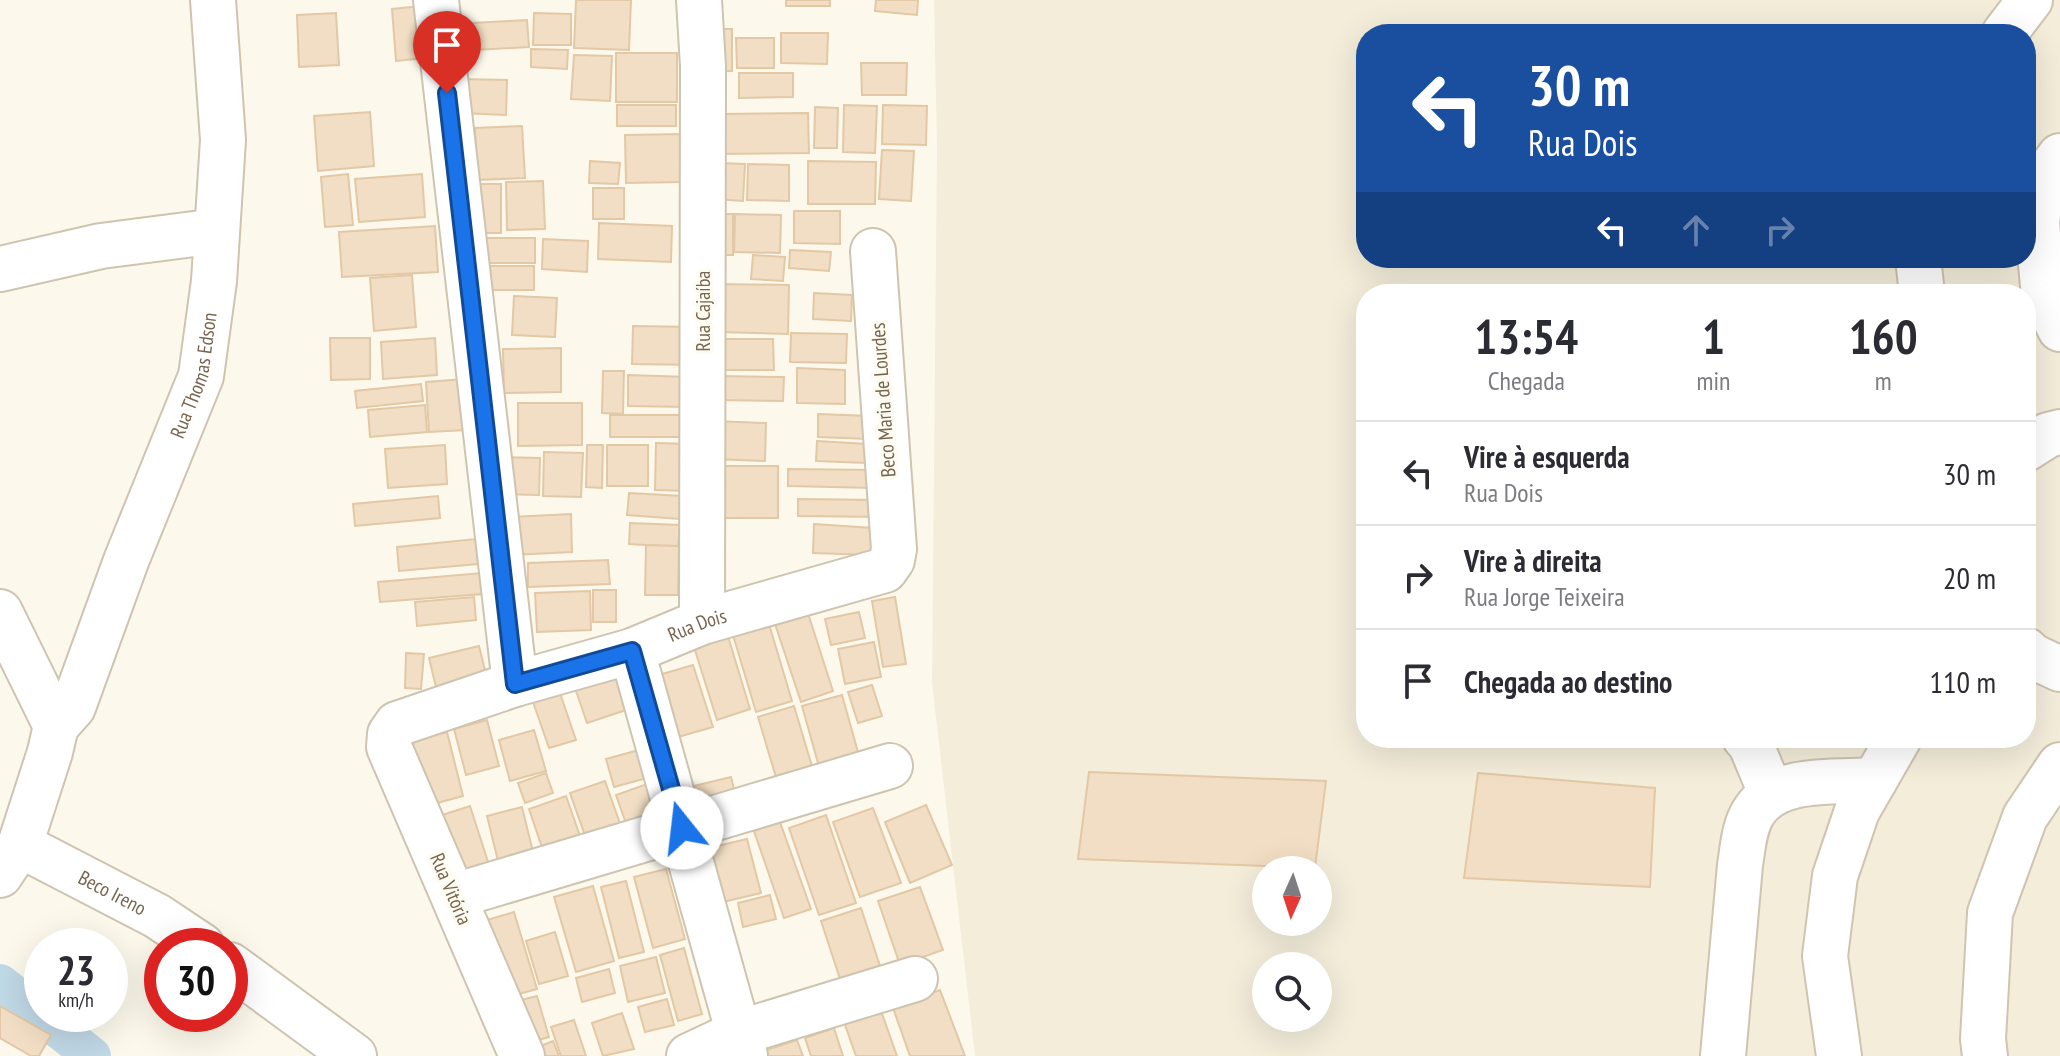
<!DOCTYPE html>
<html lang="pt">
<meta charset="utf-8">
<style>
:root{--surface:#fff;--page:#f7f7f7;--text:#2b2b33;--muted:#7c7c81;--line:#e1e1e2}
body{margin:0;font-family:"PT Sans Narrow",sans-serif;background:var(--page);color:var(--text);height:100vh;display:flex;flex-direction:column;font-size:30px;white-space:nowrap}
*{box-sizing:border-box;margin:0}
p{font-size:26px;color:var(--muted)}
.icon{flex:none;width:44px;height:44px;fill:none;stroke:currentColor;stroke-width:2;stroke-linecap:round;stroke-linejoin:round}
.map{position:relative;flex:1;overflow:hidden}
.side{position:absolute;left:1356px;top:284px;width:680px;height:464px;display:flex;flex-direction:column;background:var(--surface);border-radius:32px;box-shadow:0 8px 32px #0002}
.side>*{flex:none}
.banner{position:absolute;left:1356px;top:24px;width:680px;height:244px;border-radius:32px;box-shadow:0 8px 32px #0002;background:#1a4fa0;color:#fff;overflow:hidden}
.needle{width:52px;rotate:183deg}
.buttons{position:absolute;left:1252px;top:856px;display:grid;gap:16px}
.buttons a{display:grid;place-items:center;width:80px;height:80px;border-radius:50%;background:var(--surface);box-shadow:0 8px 32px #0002;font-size:40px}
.speed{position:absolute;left:24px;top:928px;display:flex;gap:16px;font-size:40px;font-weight:700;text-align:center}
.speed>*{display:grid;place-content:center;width:104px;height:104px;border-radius:50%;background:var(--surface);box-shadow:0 8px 32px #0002;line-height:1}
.speed small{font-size:20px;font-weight:400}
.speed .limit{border:12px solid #d22;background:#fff;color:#111}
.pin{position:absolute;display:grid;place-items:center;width:68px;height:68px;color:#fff;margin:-82px -34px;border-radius:50% 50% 50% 0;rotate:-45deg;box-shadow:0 0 8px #0007}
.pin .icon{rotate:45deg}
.me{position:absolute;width:88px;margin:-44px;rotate:344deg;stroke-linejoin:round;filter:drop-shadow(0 0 6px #0008)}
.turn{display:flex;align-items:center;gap:28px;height:168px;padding:0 40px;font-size:36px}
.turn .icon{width:104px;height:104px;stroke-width:2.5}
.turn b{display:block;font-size:56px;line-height:68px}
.lanes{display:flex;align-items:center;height:76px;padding:0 40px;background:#0003;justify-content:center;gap:40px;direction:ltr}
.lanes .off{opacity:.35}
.eta{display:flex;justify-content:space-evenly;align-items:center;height:136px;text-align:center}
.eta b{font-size:48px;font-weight:700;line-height:56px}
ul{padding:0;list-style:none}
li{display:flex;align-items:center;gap:24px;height:104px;padding:0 40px;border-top:2px solid var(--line)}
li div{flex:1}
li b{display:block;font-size:30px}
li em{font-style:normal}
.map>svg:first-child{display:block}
.residential{fill:#f4edda;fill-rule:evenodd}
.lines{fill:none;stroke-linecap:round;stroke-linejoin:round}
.canal{stroke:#c0d9e6;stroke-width:38}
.building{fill:#f1dec4;stroke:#e3c8a5;stroke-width:2}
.minor-casing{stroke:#cec4b0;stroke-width:48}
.minor{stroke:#fff;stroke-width:44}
.route-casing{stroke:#114b97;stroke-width:20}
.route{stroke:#1a73e8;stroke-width:14}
.labels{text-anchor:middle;stroke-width:7;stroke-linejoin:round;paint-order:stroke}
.street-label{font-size:20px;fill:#77654e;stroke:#fefcf2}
</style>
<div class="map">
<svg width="2060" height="1056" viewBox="0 0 2060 1056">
<rect width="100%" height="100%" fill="#fcf9ec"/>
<!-- residential -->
<path class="residential" d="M934,0h1126v1056h-1085l-43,-373 5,-537zM1366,34h660v224h-660zM1366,294h660v444h-660zM1266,870h52v52h-52zM1266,966h52v52h-52z"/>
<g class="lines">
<!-- canal -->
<polyline class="canal" points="0,983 92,1056"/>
</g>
<!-- building -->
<g class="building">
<polygon points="576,0 631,0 629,50 574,48"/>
<rect x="786" y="0" width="44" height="6"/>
<polygon points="876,0 918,0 917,15 875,11"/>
<polygon points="421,6 425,58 396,61 392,9"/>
<polygon points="336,13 339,65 299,67 297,15"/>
<polygon points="534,13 571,14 571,45 533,45"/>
<polygon points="527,20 529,47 455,51 453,24"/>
<rect x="707" y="29" width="25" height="42"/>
<polygon points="781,33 828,33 827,64 781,63"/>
<polygon points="736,38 774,38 774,68 737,68"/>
<polygon points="531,49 568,50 567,69 531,67"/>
<rect x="616" y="53" width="61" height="49"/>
<polygon points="574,55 612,56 610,101 571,99"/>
<polygon points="861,63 907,63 906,95 862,95"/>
<polygon points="739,73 793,73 793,97 739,98"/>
<polygon points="462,79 507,80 506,115 461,113"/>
<rect x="617" y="105" width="59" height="21"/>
<polygon points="844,105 877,106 875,153 843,152"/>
<polygon points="883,105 927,106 926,145 882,144"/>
<polygon points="815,107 838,108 837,148 814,148"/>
<polygon points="370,112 374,166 318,171 314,116"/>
<polygon points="808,113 809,153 719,154 719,114"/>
<polygon points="522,126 525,178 477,180 475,128"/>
<polygon points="683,134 683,182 626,183 625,135"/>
<polygon points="882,150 914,151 911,201 879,199"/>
<polygon points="590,161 620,163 618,184 589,183"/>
<polygon points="808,161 876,162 875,204 808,204"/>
<polygon points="718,163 745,164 743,201 715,199"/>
<polygon points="748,164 789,165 789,201 747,200"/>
<polygon points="348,174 353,225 325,227 321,177"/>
<polygon points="422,174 425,217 359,222 355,179"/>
<polygon points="543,181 545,229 507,230 506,182"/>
<polygon points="477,184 501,184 501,233 476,233"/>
<rect x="593" y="188" width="31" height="31"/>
<polygon points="794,211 840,211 840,244 794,243"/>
<rect x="710" y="214" width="23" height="41"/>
<polygon points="735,214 781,215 780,253 734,252"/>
<polygon points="599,223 672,226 671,262 598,259"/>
<polygon points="435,226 438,272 342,277 339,232"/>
<rect x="473" y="238" width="62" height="25"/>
<polygon points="543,239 588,241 587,272 542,269"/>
<polygon points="790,250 831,252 829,271 789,268"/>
<polygon points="753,255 785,257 783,281 751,279"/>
<rect x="480" y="266" width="54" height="24"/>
<polygon points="412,275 416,327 374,331 370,278"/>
<polygon points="719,284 789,285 788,334 718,332"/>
<polygon points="814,293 852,295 851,321 813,319"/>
<polygon points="514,296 557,298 555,337 512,335"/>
<polygon points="633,326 695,327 694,365 632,364"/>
<polygon points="791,333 847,334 846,363 790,362"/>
<polygon points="330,338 370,338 370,379 331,380"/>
<polygon points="435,338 437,375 383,379 381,342"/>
<polygon points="719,339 773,339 774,370 719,370"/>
<polygon points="561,348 561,392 504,393 503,349"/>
<polygon points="797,368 845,370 845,404 797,403"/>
<polygon points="603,371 624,371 623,414 602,413"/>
<polygon points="628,375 688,377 687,407 628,406"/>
<polygon points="718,376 784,377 783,401 717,400"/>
<polygon points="464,379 467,430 429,432 426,382"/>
<polygon points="421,384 423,401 357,408 355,391"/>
<polygon points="518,403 582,403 582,445 518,446"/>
<polygon points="425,405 427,432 370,437 368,410"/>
<polygon points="818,414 870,416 869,439 818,437"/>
<rect x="610" y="415" width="78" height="22"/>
<polygon points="713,421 766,423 765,461 712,459"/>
<polygon points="817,441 867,444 866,463 816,461"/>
<polygon points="656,443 689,444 687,491 655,490"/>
<polygon points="445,445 447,484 388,488 385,449"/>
<polygon points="587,445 603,445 602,488 586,487"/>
<rect x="607" y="445" width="41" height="41"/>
<polygon points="544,452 583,453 581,497 543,496"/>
<polygon points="500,457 540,458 539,495 499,494"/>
<rect x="715" y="466" width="63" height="52"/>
<polygon points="788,469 875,470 874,488 788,486"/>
<polygon points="629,493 682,496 680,519 627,515"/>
<polygon points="438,496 440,518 355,526 353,504"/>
<polygon points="798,499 883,500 882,517 798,516"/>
<polygon points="571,514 572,552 512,555 511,517"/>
<polygon points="630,523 680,525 678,547 629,544"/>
<polygon points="814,524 873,528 873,555 813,553"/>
<polygon points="476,539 478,564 399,571 397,547"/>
<polygon points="646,545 679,546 678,595 645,595"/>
<polygon points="608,560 610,584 528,587 528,563"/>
<polygon points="482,573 483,594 380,602 378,582"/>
<rect x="593" y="590" width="23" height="32"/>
<polygon points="590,591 591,630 537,632 535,593"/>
<polygon points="474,597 476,620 417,626 415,602"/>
<polygon points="895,597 906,664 883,667 872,601"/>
<polygon points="805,604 833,691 801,702 772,615"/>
<polygon points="859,612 865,638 831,645 825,619"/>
<polygon points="769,624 792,701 756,712 733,635"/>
<polygon points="727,633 750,709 717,720 693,644"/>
<polygon points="874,642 881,677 845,684 838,649"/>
<polygon points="479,646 486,674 436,687 429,658"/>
<polygon points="406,653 424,654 421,689 405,688"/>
<polygon points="693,665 713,727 678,737 659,675"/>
<polygon points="620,673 632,708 587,723 575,688"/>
<polygon points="872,685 882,716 858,723 848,692"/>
<polygon points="560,693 576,740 549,748 533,702"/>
<polygon points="842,695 863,770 823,781 802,706"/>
<polygon points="794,706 814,773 778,784 758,717"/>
<polygon points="487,720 499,766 466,775 454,729"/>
<polygon points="534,730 546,771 510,781 499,740"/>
<polygon points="447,732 463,796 426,806 409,742"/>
<polygon points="646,748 654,776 614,787 606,759"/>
<polygon points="1089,772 1326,781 1315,868 1078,859"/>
<polygon points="546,773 553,793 525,803 518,783"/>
<polygon points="1478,773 1655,788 1650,887 1464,878"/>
<polygon points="731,777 738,805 701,813 694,786"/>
<polygon points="605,781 624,835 589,847 570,793"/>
<polygon points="647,784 660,822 629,832 616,795"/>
<polygon points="566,796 585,850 547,862 529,809"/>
<polygon points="926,805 952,865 910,883 885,822"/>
<polygon points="470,806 491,871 451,884 430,819"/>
<polygon points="522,807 535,860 500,869 487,816"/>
<polygon points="873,808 901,883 860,897 833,822"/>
<polygon points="826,815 856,903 819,915 789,828"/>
<polygon points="780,822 811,909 784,918 754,831"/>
<polygon points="747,839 761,893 723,902 709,848"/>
<polygon points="666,869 685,939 653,948 634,877"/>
<polygon points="626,881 644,952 619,958 601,887"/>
<polygon points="593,886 614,961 576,972 554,897"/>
<polygon points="920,887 943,950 900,965 878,901"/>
<polygon points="770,895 776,919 743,927 738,903"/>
<polygon points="861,908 883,975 843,988 821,921"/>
<polygon points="514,912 537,989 504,998 480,922"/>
<polygon points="555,932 568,976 539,984 526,941"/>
<polygon points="684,948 702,1014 678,1021 660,955"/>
<polygon points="656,957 665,993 628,1002 620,966"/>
<polygon points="609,969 615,993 582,1002 576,978"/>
<polygon points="940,990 965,1056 910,1056 893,1008"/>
<polygon points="537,996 549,1037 521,1045 509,1003"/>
<polygon points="667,999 674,1025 645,1032 638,1007"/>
<polygon points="0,1006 51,1035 39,1056 31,1056 0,1038"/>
<polygon points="880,1008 897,1056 856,1056 844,1022"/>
<polygon points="622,1013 634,1049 603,1056 592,1023"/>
<polygon points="574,1020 586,1056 561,1056 551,1027"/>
<polygon points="834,1028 843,1056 811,1056 805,1038"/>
<polygon points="797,1040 803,1056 762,1056 760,1052"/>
<polygon points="553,1041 559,1056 527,1056 525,1052"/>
</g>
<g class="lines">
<defs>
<g id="minor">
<polyline points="436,0 515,684"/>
<polyline points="699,0 703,66 702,622"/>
<polyline points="2004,34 2030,0"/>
<polyline points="2060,156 2051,168 2040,199 2037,223 2044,296 2060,329"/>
<polyline points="1918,258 1922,294"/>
<polyline points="0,269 101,246 217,231"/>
<polyline points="2026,449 2048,435 2060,432"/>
<polyline points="0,612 56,726"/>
<polyline points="2026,650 2032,656 2060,669"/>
<polyline points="632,651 745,1056"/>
<polyline points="1745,738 1751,745 1771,793"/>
<path id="s1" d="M20,845l137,71 45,30"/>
<path id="s2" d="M0,875l20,-30 30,-93 6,-26 17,-19 53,-146 75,-185 13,-95 9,-141 -10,-140"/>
<polyline points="454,896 890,766"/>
<polyline points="230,965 354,1056"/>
<path id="s3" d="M522,1056l-133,-309 1,-13 7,-10 118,-40 117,-33 70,-29 183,-52 7,-10 2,-11 -21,-298"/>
<polyline points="689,1056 738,1033 915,979"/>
<path d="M1723,1056l17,-191c3,-18 4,-40 15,-55 24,-35 82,-27 120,-30"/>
<polyline points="1839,1056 1825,956 1835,876 1857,811 1899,738"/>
<polyline points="1985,1056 1983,1039 1990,913 2025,817 2060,765"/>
</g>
</defs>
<!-- minor casing -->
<use href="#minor" class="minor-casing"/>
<!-- minor -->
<use href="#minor" class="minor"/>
</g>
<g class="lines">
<defs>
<polyline id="route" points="447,93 515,684 632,651 682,828"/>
</defs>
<!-- route casing -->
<use href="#route" class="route-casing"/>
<!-- route -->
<use href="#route" class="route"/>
</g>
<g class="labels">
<!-- street labels -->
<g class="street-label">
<text transform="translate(703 311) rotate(-90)" y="7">Rua Cajaíba</text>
<text dy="7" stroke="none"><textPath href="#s2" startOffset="540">Rua Thomas Edson</textPath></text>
<text transform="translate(883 400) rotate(-94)" y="7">Beco Maria de Lourdes</text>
<text dy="7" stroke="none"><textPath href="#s3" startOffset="678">Rua Dois</textPath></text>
<text transform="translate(451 889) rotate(67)" y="7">Rua Vitória</text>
<text dy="7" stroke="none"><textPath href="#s1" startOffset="104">Beco Ireno</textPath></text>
</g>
</g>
</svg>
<div class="buttons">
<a><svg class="needle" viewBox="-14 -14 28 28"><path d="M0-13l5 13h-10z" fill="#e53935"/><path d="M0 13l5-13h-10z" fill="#7c7c81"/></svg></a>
<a><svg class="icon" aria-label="search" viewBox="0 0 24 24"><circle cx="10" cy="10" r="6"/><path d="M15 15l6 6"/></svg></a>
</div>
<div class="speed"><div>23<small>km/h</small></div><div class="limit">30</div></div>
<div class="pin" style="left:447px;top:93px;background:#d93025"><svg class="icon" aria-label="arrive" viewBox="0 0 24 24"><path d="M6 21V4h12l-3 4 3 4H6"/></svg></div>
<svg class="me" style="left:682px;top:828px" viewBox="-20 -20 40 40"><circle r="19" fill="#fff"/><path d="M0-13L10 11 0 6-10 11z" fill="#1a73e8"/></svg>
<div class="banner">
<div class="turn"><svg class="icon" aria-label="left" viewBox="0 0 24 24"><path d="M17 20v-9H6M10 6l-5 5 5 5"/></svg><div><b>30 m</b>Rua Dois</div></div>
<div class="lanes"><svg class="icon" aria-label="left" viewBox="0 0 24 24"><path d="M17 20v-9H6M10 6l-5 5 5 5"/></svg><svg class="icon off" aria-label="ahead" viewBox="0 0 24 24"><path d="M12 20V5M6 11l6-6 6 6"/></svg><svg class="icon off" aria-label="right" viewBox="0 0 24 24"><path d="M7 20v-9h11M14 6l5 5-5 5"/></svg></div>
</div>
<section class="side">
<div class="eta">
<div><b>13:54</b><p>Chegada</p></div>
<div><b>1</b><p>min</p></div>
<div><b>160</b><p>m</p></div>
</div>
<ul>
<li><svg class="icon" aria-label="left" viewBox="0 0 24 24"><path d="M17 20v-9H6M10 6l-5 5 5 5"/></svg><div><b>Vire à esquerda</b><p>Rua Dois</p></div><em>30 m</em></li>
<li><svg class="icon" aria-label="right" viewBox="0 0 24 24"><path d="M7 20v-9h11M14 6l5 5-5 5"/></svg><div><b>Vire à direita</b><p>Rua Jorge Teixeira</p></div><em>20 m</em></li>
<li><svg class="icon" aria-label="arrive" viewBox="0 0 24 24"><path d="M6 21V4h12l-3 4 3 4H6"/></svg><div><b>Chegada ao destino</b></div><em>110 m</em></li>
</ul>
</section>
</div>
